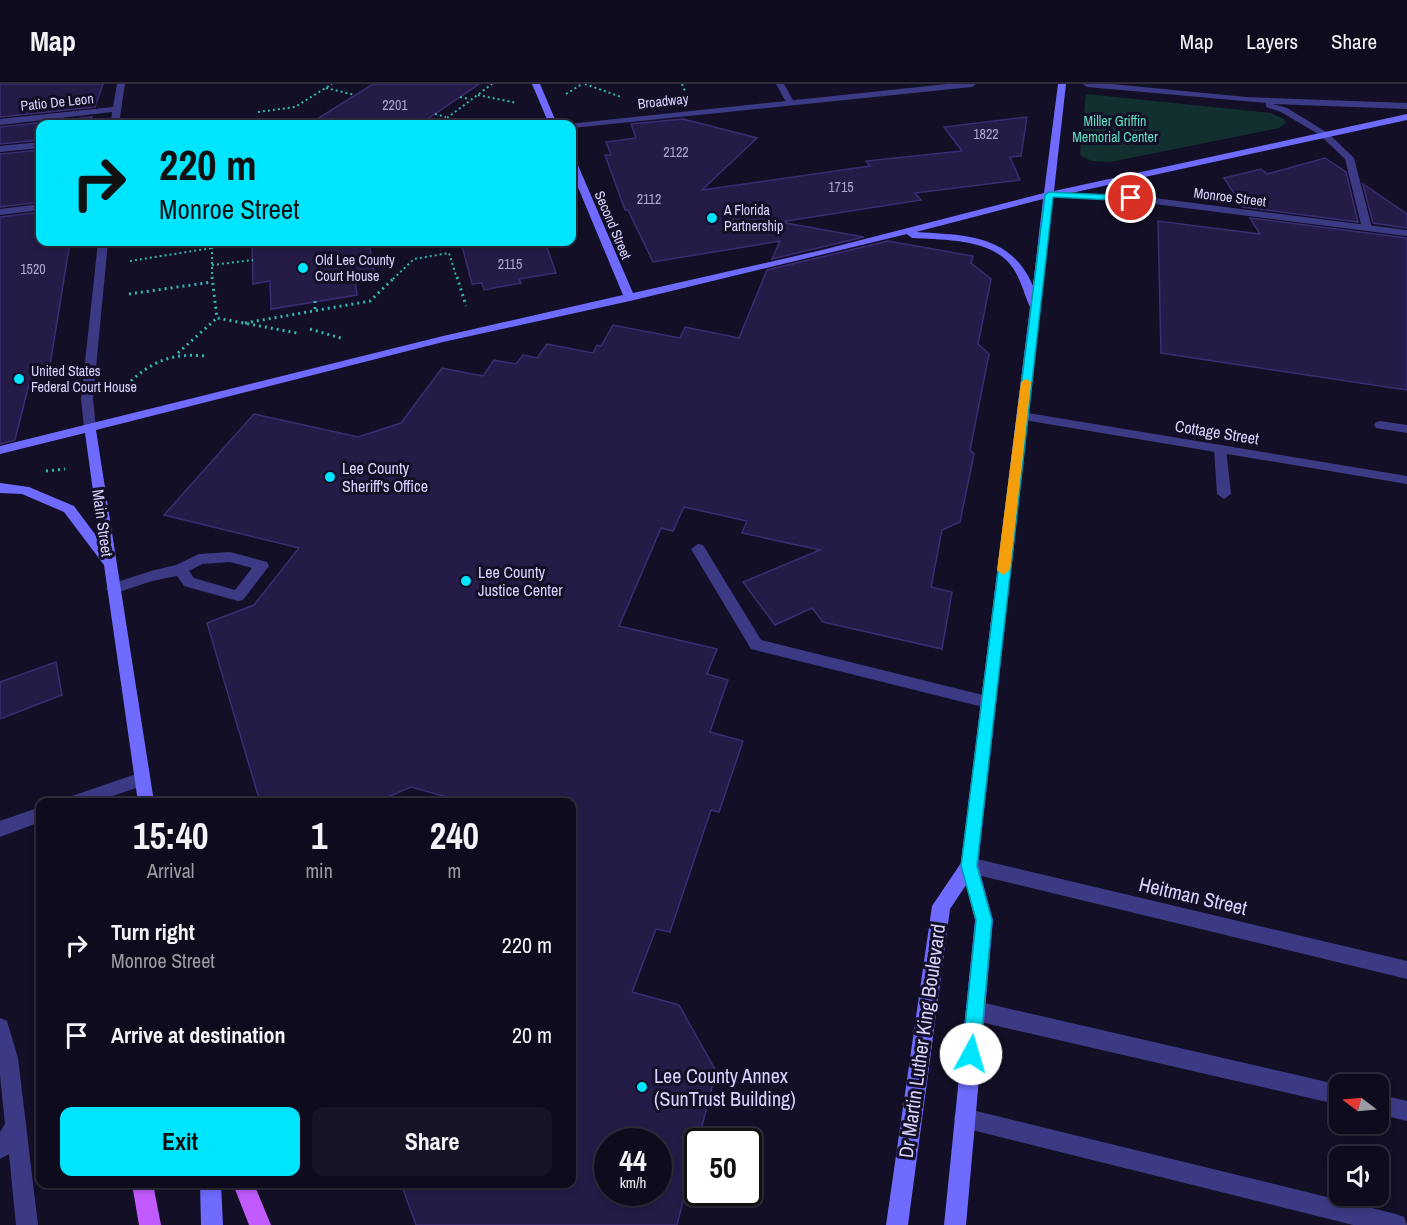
<!DOCTYPE html>
<style>
:root{--surface:#0e0b1c;--page:#171425;--text:#f1f3f6;--muted:#9b9ba3;--line:#2e2b3b;--accent:#00e5ff}
body{margin:0;font-family:"Archivo Narrow",sans-serif;background:var(--page);color:var(--text);height:100vh;display:flex;flex-direction:column;font-size:22px;white-space:nowrap}
*{box-sizing:border-box;margin:0}
p{font-size:20px;color:var(--muted)}
.icon{flex:none;width:33px;height:33px;fill:none;stroke:currentColor;stroke-width:2;stroke-linecap:round;stroke-linejoin:round}
.map{position:relative;flex:1;overflow:hidden}
.sheet{position:absolute;left:36px;top:714px;width:540px;height:390px;display:flex;flex-direction:column;background:var(--surface);border-radius:12px;box-shadow:0 3px 9px #0003,0 0 0 2px var(--line)}
.sheet>*{flex:none}
.hud{position:absolute;left:36px;top:36px;width:540px;height:126px;border-radius:12px;box-shadow:0 3px 9px #0003,0 0 0 2px var(--line);background:#00e5ff;color:#111;overflow:hidden}
.needle{width:39px;rotate:286deg}
.controls{position:absolute;left:1329px;top:990px;display:grid;gap:12px}
.controls a{display:grid;place-items:center;width:60px;height:60px;border-radius:12px;background:var(--surface);box-shadow:0 3px 9px #0003,0 0 0 2px var(--line);font-size:30px}
.speed{position:absolute;left:594px;top:1044px;display:flex;gap:12px;font-size:30px;font-weight:700;text-align:center}
.speed>*{display:grid;place-content:center;width:78px;height:78px;border-radius:50%;background:var(--surface);box-shadow:0 3px 9px #0003,0 0 0 2px var(--line);line-height:1}
.speed small{font-size:15px;font-weight:400}
.speed .limit{border:3px solid #111;border-radius:9px;background:#fff;color:#111}
.pin{position:absolute;display:grid;place-items:center;width:51px;height:51px;color:#fff;margin:-26px;border:3px solid #fff;border-radius:50%;box-shadow:0 2px 6px #0007}
.me{position:absolute;width:66px;margin:-33px;rotate:6deg;stroke-linejoin:round;filter:drop-shadow(0 0 4px #0008)}
.turn{display:flex;align-items:center;gap:21px;height:126px;padding:0 24px;font-size:27px}
.turn .icon{width:78px;height:78px;stroke-width:2.5}
.turn b{display:block;font-size:42px;line-height:51px}
.eta{display:flex;justify-content:space-evenly;align-items:center;height:102px;text-align:center}
.eta b{font-size:36px;font-weight:700;line-height:42px}
.primary-button{display:flex;gap:12px;margin-top:auto;padding:12px 24px}
.primary-button a{flex:1;height:69px;border-radius:12px;background:var(--accent);color:#111;font-size:24px;font-weight:700;line-height:69px;text-align:center}
.primary-button a+a{background:var(--page);color:var(--text)}
ul{padding:0;list-style:none}
li{display:flex;align-items:center;gap:18px;height:90px;padding:0 24px}
li div{flex:1}
li b{display:block;font-size:22px}
li em{font-style:normal}
header{display:flex;align-items:center;gap:36px;box-sizing:border-box;height:84px;padding:0 30px;background:var(--surface);border-bottom:2px solid var(--line)}
header strong{font-size:28px}
nav{display:flex;gap:33px;margin-inline-start:auto;font-size:21px}
.map>svg:first-child{display:block}
.green{fill:#12302f}
.building{fill:#241b47;stroke:#3b2d73;stroke-width:1.5;fill-rule:evenodd}
.lines{fill:none;stroke-linecap:round;stroke-linejoin:round}
.path-far1{stroke:#2fb8b0;stroke-width:2;stroke-dasharray:2 3;stroke-linecap:butt}
.path{stroke:#2fb8b0;stroke-width:3;stroke-dasharray:2 4;stroke-linecap:butt}
.lane{fill:#3d3a85;fill-rule:evenodd}
.street{fill:#3d3a85;fill-rule:evenodd}
.secondary{fill:#6f6bff;fill-rule:evenodd}
.primary{fill:#c25bff;fill-rule:evenodd}
.route{fill:#00e5ff;stroke:#0095a6;stroke-width:1.5}
.slow{fill:#f59e0b}
.poi-dot{fill:#00e5ff;stroke:#130f26;stroke-width:2}
.labels{text-anchor:middle;stroke-width:6;stroke-linejoin:round;paint-order:stroke}
.far-street-label{font-size:14px;fill:#d9d4ff;stroke:#130f26}
.number-label{font-size:14px;fill:#aca6d1}
.far-park-label{font-size:14px;fill:#5fe0c0;stroke:#130f26}
.far-poi-label{font-size:14px;fill:#d9d4ff;stroke:#130f26;text-anchor:start}
.street-label{font-size:16px;fill:#d9d4ff;stroke:#130f26}
.poi-label{font-size:16px;fill:#d9d4ff;stroke:#130f26;text-anchor:start}
.near-street-label{font-size:20px;fill:#d9d4ff;stroke:#130f26}
.near-poi-label{font-size:20px;fill:#d9d4ff;stroke:#130f26;text-anchor:start}
</style>
<header>
<strong>Map</strong>
<nav><a>Map</a><a>Layers</a><a>Share</a></nav>
</header>
<div class="map">
<svg width="1407" height="1141" viewBox="0 0 1407 1141">
<rect width="100%" height="100%" fill="#130f26"/>
<!-- green -->
<polygon class="green" points="1086,10 1271,29 1284,35 1286,39 1279,44 1110,78 1092,77 1081,72 1080,69"/>
<!-- building -->
<g class="building">
<polygon points="0,0 103,0 95,23 0,33"/>
<polygon points="373,0 479,0 420,40 309,40"/>
<polygon points="92,33 89,40 40,40 40,56 0,60 0,43"/>
<polygon points="1027,33 1021,72 1010,73 1020,96 915,109 921,116 780,138 864,153 772,175 780,157 653,178 628,126 625,126 605,71 611,71 606,58 636,54 631,40 683,35 757,54 702,106 870,82 866,77 962,67 944,43"/>
<polygon points="40,66 40,118 0,123 0,70"/>
<polygon points="1325,74 1346,88 1358,138 1243,123 1224,94 1261,85 1267,90"/>
<polygon points="1363,100 1407,130 1407,144 1373,139"/>
<polygon points="40,128 40,158 70,158 48,293 30,296 15,356 0,360 0,133"/>
<polygon points="1250,134 1407,154 1407,306 1161,269 1158,137 1260,150"/>
<path d="M888,157l85,15 -2,7 20,16 -13,65 11,10 -19,96 4,4 -14,68 -18,8 -11,57 21,5 -10,57 -119,-27 -11,-14 -37,17 -32,-43 77,-32 -78,-17 5,-12 -63,-14 -11,24 -12,-3 -42,98 98,23 -10,25 21,6 -18,52 33,9 -24,71 -8,-2 -41,122 -14,-3 -24,63 47,13 37,66 -39,154h-261l-15,-41h171v-382h-107l-54,-15 -35,15h-116l-53,-179 47,-18 45,-57 -135,-33 90,-101 104,23 43,-14 41,-55 41,8 11,-16 22,4 7,-9 14,3 10,-14 46,9 4,-8 4,1 12,-21 67,13 5,-11 54,11 28,-68zM608,1058h50v50h-50z"/>
<polygon points="252,158 369,158 374,189 355,192 357,211 271,225 270,197 253,200"/>
<polygon points="461,158 545,158 556,189 519,195 521,199 484,206 482,199 472,200"/>
<polygon points="56,578 62,611 0,635 0,598"/>
</g>
<g class="lines">
<!-- path-far1 -->
<g class="path-far1">
<polyline points="585,0 621,13"/>
<polyline points="682,0 685,7"/>
<polyline points="326,4 355,11"/>
<polyline points="566,10 582,0"/>
<polyline points="478,11 517,19"/>
<polyline points="460,13 469,15"/>
<polyline points="258,28 295,23 332,0"/>
<polyline points="435,30 446,33"/>
<polyline points="445,36 450,40"/>
<polyline points="373,40 380,34"/>
<polyline points="422,40 426,40"/>
<polyline points="439,40 492,0"/>
<polyline points="212,158 212,195"/>
<polyline points="130,177 212,164"/>
<polyline points="212,181 253,176"/>
<polyline points="393,195 414,175 449,169 457,195"/>
</g>
<!-- path -->
<g class="path">
<polyline points="212,193 217,234 297,249"/>
<polyline points="457,193 466,222"/>
<polyline points="129,210 212,198"/>
<polyline points="315,217 315,226"/>
<polyline points="245,239 370,217 395,193"/>
<polyline points="310,245 344,255"/>
<polyline points="178,269 217,234"/>
<path d="M131,297c23,-21 43,-28 74,-25"/>
<polyline points="46,387 65,385"/>
</g>
<!-- lane -->
<g class="lane">
<polygon points="776,0 784,0 794,18 793,20 787,20"/>
<polygon points="1322,49 1328,49 1354,74 1372,144 1371,146 1362,144 1345,75 1322,53"/>
<polygon points="40,58 40,64 0,68 0,62"/>
<polygon points="1380,337 1407,341 1407,349 1376,344 1374,341 1376,338"/>
<polygon points="1220,361 1226,365 1231,410 1224,415 1217,410 1214,365"/>
<polygon points="698,460 703,461 761,556 987,612 992,613 995,618 992,623 987,624 751,565 691,465"/>
<path d="M230,468l37,10 2,4 -26,34 -5,1 -54,-15 -7,-10 -25,5 -39,13 -7,-5 2,-4 43,-14 25,-6 23,-11zM230,478l22,6 -17,22 -41,-12 -5,-7 13,-7z"/>
<polygon points="976,917 1340,1001 1340,1021 976,937 969,934 966,927 969,920"/>
<polygon points="0,934 7,937 18,974 38,1141 16,1141 9,1070 0,1075 0,1048 5,1040 0,991"/>
<polygon points="1378,1010 1407,1017 1407,1037 1378,1030"/>
<polygon points="964,1024 1396,1130 1404,1133 1407,1141 1353,1141 964,1044 957,1041 954,1034 957,1027"/>
</g>
<!-- street -->
<g class="street">
<polygon points="117,0 125,0 119,40 111,40 112,28 0,41 0,35 113,23"/>
<polygon points="947,0 976,0 972,3 572,44 572,40 568,40"/>
<polygon points="1083,0 1112,0 1246,13 1407,19 1407,25 1273,20 1287,24 1328,49 1328,53 1325,54 1281,28 1266,23 1266,19 1087,3"/>
<polygon points="1049,108 1131,111 1407,146 1407,152 1131,117 1046,113 1044,111"/>
<polygon points="40,120 40,126 0,131 0,125"/>
<polygon points="98,158 108,158 93,315 96,344 90,348 84,344 81,315"/>
<polygon points="1022,328 1407,392 1407,400 1018,335 1016,332"/>
<polygon points="142,688 148,690 150,695 148,700 95,718 67,718 69,713"/>
<polygon points="40,723 40,738 0,753 0,737"/>
<polygon points="969,773 1407,877 1407,895 969,789 963,787 960,781 963,775"/>
</g>
<!-- secondary -->
<g class="secondary">
<polygon points="532,0 540,0 557,40 549,40"/>
<path d="M1058,0h8l-12,107 353,-77v6l-354,77 -75,668 15,55 -27,305h-22l31,-305 -9,-35 -16,24 -42,316h-22l46,-319 29,-43 69,-556c-6,-13 -9,-27 -17,-39 -20,-30 -70,-28 -101,-30l-5,-4 -277,67 -187,41 -347,88 58,372h-16l-34,-237 -40,-53 -42,-18 -22,-1v-10l29,4 45,19 26,35 -15,-108 -85,21v-8l443,-110 180,-41 -51,-122v-13l5,3 56,130 189,-43 222,-57zM1043,115l-10,87c-22,-52 -68,-51 -117,-54z"/>
<polygon points="200,1100 221,1100 223,1141 201,1141"/>
</g>
<!-- primary -->
<g class="primary">
<polygon points="132,1100 153,1100 161,1141 139,1141"/>
<polygon points="233,1100 254,1100 271,1141 249,1141"/>
</g>
</g>
<!-- route -->
<polygon class="route" points="1049,108 1131,112 1136,114 1131,117 1053,113 977,782 992,836 980,970 977,976 971,979 964,976 962,970 976,836 961,782 1045,111"/>
<!-- slow -->
<polygon class="slow" points="1026,295 1031,298 1010,486 1003,491 997,486 1021,298"/>
<!-- markers -->
<g class="poi-dot">
<circle cx="712" cy="134" r="6"/>
<circle cx="303" cy="184" r="6"/>
<circle cx="19" cy="295" r="6"/>
<circle cx="330" cy="393" r="6"/>
<circle cx="466" cy="497" r="6"/>
<circle cx="642" cy="1003" r="6"/>
</g>
<g class="labels">
<!-- far-street labels -->
<g class="far-street-label">
<text transform="translate(663 17) rotate(-6)" y="5">Broadway</text>
<text transform="translate(57 18) rotate(-6)" y="5">Patio De Leon</text>
<text transform="translate(1230 113) rotate(7)" y="5">Monroe Street</text>
<text transform="translate(613 141) rotate(67)" y="5">Second Street</text>
</g>
<!-- number labels -->
<g class="number-label">
<text x="395" y="26">2201</text>
<text x="986" y="55">1822</text>
<text x="676" y="73">2122</text>
<text x="841" y="108">1715</text>
<text x="649" y="120">2112</text>
<text x="510" y="185">2115</text>
<text x="33" y="190">1520</text>
</g>
<!-- far-park labels -->
<g class="far-park-label">
<text x="1115" y="42">Miller Griffin<tspan x="1115" dy="16">Memorial Center</tspan></text>
</g>
<!-- far-poi labels -->
<g class="far-poi-label">
<text x="724" y="131">A Florida<tspan x="724" dy="16">Partnership</tspan></text>
<text x="315" y="181">Old Lee County<tspan x="315" dy="16">Court House</tspan></text>
<text x="31" y="292">United States<tspan x="31" dy="16">Federal Court House</tspan></text>
</g>
<!-- street labels -->
<g class="street-label">
<text transform="translate(1217 348) rotate(9)" y="6">Cottage Street</text>
<text transform="translate(103 439) rotate(82)" y="6">Main Street</text>
</g>
<!-- poi labels -->
<g class="poi-label">
<text x="342" y="390">Lee County<tspan x="342" dy="18">Sheriff's Office</tspan></text>
<text x="478" y="494">Lee County<tspan x="478" dy="18">Justice Center</tspan></text>
</g>
<!-- near-street labels -->
<g class="near-street-label">
<text transform="translate(1193 812) rotate(13)" y="7">Heitman Street</text>
<text transform="translate(922 957) rotate(-82)" y="7">Dr Martin Luther King Boulevard</text>
</g>
<!-- near-poi labels -->
<g class="near-poi-label">
<text x="654" y="999">Lee County Annex<tspan x="654" dy="23">(SunTrust Building)</tspan></text>
</g>
</g>
</svg>
<div class="controls">
<a><svg class="needle" viewBox="-14 -14 28 28"><path d="M0-13l5 13h-10z" fill="#e53935"/><path d="M0 13l5-13h-10z" fill="#9b9ba3"/></svg></a>
<a><svg class="icon" aria-label="sound" viewBox="0 0 24 24"><path d="M4 9h4l5-4v14l-5-4H4zM17 9q2 3 0 6"/></svg></a>
</div>
<div class="speed"><div>44<small>km/h</small></div><div class="limit">50</div></div>
<div class="pin" style="left:1131px;top:114px;background:#d93025"><svg class="icon" aria-label="arrive" viewBox="0 0 24 24"><path d="M6 21V4h12l-3 4 3 4H6"/></svg></div>
<svg class="me" style="left:971px;top:970px" viewBox="-20 -20 40 40"><circle r="19" fill="#fff"/><path d="M0-13L10 11 0 6-10 11z" fill="#00e5ff"/></svg>
<div class="hud">
<div class="turn"><svg class="icon" aria-label="right" viewBox="0 0 24 24"><path d="M7 20v-9h11M14 6l5 5-5 5"/></svg><div><b>220 m</b>Monroe Street</div></div>
</div>
<section class="sheet">
<div class="eta">
<div><b>15:40</b><p>Arrival</p></div>
<div><b>1</b><p>min</p></div>
<div><b>240</b><p>m</p></div>
</div>
<ul>
<li><svg class="icon" aria-label="right" viewBox="0 0 24 24"><path d="M7 20v-9h11M14 6l5 5-5 5"/></svg><div><b>Turn right</b><p>Monroe Street</p></div><em>220 m</em></li>
<li><svg class="icon" aria-label="arrive" viewBox="0 0 24 24"><path d="M6 21V4h12l-3 4 3 4H6"/></svg><div><b>Arrive at destination</b></div><em>20 m</em></li>
</ul>
<div class="primary-button"><a>Exit</a><a>Share</a></div>
</section>
</div>
